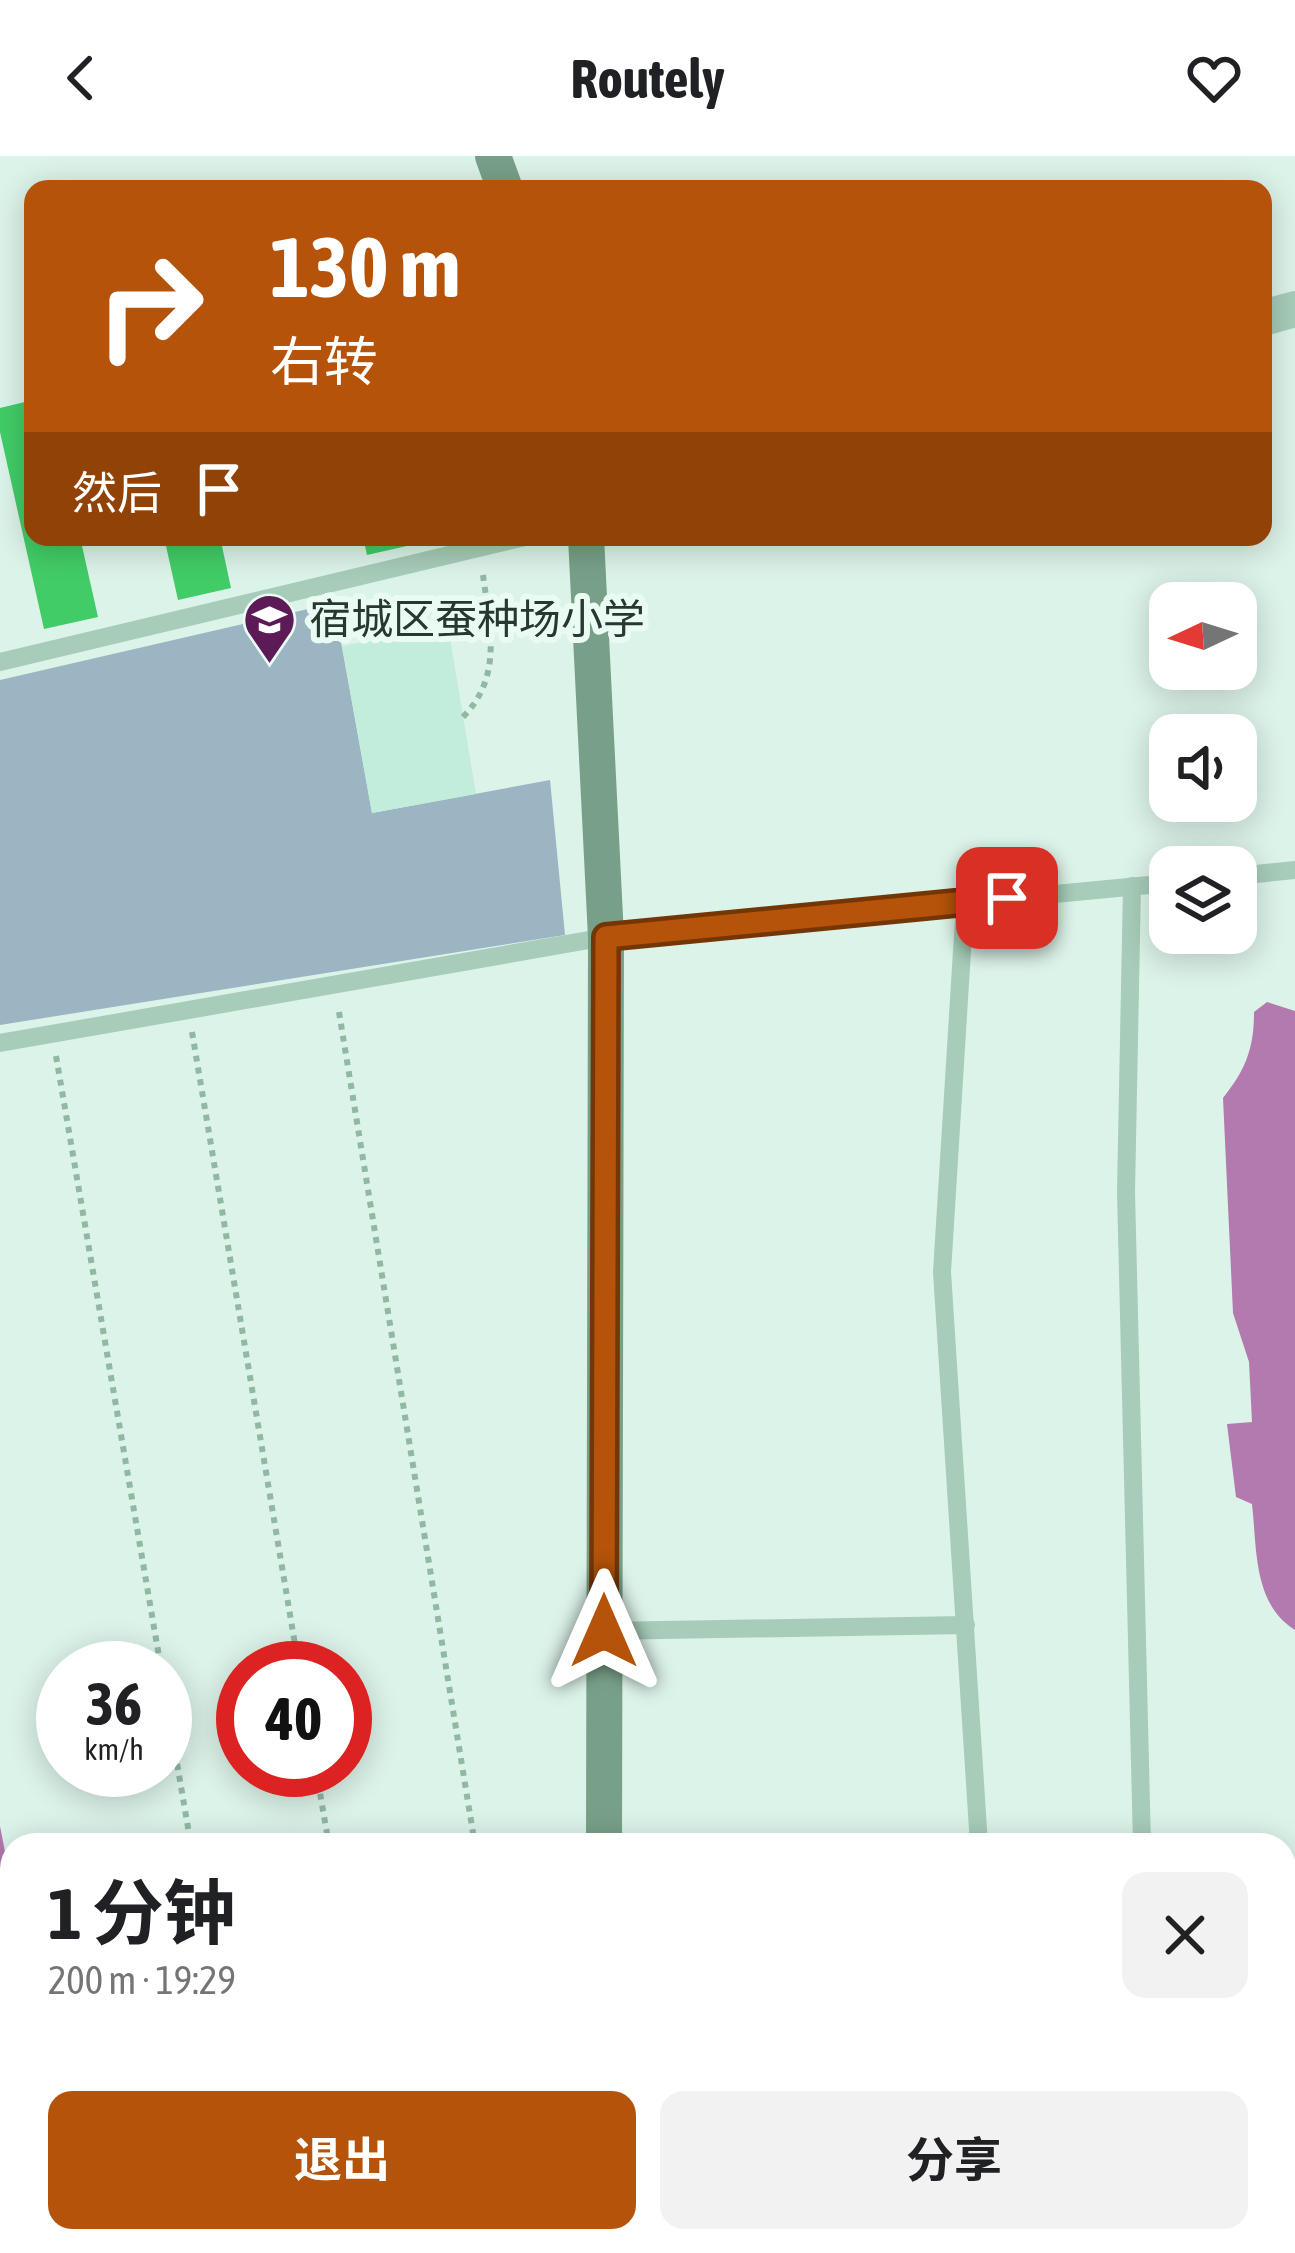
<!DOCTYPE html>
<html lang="zh">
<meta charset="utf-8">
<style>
:root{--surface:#fff;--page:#f2f2f2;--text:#202124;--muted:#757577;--accent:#b45309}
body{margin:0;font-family:"Asap Condensed","Noto Sans SC",sans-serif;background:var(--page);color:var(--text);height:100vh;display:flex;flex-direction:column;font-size:45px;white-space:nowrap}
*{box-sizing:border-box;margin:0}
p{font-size:39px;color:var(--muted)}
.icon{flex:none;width:66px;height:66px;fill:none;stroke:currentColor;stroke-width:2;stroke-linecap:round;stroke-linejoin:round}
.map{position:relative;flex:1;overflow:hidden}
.drawer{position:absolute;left:0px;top:1677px;width:1296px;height:420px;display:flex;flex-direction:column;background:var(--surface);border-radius:36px 36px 0 0;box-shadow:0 6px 30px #0003}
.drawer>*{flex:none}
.banner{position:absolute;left:24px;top:24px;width:1248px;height:366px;border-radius:24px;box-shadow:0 6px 30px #0003;background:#b45309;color:#fff;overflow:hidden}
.needle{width:78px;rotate:266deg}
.controls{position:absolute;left:1149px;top:426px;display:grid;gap:24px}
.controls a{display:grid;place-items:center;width:108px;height:108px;border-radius:24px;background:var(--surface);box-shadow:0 6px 30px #0003;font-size:60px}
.speed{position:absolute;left:36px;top:1485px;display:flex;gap:24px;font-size:60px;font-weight:700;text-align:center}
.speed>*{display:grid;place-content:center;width:156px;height:156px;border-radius:50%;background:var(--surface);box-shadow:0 6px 30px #0003;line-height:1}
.speed small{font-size:30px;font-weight:400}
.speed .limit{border:18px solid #d22;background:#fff;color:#111}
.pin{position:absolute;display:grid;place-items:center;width:102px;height:102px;color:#fff;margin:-51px;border-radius:24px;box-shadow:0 6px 18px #0006}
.me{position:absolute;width:132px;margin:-66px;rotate:0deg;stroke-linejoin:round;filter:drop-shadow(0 0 9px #0008)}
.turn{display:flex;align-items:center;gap:42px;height:252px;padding:0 48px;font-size:54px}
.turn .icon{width:156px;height:156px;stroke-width:2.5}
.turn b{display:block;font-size:84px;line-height:102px}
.then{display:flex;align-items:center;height:114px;padding:0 48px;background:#0003;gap:24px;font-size:45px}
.round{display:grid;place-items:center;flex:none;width:126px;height:126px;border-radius:24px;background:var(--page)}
.head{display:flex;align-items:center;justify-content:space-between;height:204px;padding:0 48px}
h1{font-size:72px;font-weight:700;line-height:90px}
.primary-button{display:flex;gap:24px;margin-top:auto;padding:24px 48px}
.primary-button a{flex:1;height:138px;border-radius:24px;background:var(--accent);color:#fff;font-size:48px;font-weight:700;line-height:138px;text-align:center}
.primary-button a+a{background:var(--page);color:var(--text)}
header{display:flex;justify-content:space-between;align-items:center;height:156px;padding:0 48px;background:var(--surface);font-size:54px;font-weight:700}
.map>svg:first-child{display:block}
.green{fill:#9bb5c3}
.plaza{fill:#c2ecdb}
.water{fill:#b27aae}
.building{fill:#42cc67}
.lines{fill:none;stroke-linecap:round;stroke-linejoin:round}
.path{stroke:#91b8a3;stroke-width:6;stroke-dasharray:6 6;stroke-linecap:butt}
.lane{stroke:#a7ccb9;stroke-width:18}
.street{stroke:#a7ccb9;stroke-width:36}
.secondary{stroke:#78a088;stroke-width:36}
.route-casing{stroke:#753606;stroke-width:30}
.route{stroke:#b45309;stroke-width:21}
.labels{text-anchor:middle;stroke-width:12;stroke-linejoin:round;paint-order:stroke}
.poi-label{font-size:42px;fill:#28382e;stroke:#e9fbf3;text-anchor:start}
</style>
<header><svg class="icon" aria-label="back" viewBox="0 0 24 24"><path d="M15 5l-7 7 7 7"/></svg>Routely<svg class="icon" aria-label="heart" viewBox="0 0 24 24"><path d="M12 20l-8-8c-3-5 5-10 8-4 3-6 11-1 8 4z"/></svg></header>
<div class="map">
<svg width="1295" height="2097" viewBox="0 0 1295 2097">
<rect width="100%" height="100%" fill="#dcf3e9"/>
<!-- green -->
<polygon class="green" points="334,447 372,657 550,624 565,779 0,869 0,524"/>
<!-- plaza -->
<polygon class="plaza" points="448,470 476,638 372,657 342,490"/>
<!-- water -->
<g class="water">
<path d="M1267,846l28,9v619c-42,-26 -38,-82 -43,-126l-16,-7 -9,-73 25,-2 -3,-60 -16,-49 -10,-215c23,-29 31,-50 31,-86z"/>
<polygon points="0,1670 12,1732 12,1999 0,2003"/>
</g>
<!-- building -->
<g class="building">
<polygon points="33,244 33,381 80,381 98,461 44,473 0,276 0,252"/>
<polygon points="164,381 220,381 231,432 178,444"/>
<polygon points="363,381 418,381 420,387 367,399"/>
<polygon points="1284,2004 1295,2005 1295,2097 1268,2097 1268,2085 1284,2085"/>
<rect x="646" y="2085" width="84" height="12"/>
<polygon points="795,2085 865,2085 864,2097 795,2097"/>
<rect x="975" y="2085" width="70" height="12"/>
<rect x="1128" y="2085" width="70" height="12"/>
</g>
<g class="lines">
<!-- path -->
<g class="path">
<path d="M463,561c40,-41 27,-89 20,-142"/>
<polyline points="339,856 475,1689"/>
<polyline points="192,876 299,1512"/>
<polyline points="56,900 161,1512"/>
<polyline points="165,1537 191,1689"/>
<polyline points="316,1614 329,1689"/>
</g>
<!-- lane -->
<g class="lane">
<polyline points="0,506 525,381"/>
<polyline points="1236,720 1295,714"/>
<polyline points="1132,730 1126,1036 1142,1689"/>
<polyline points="965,747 942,1116 979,1689"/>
<polyline points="0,887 606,781 1170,727"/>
<polyline points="604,1475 966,1469"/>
<polyline points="761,2097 762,2085"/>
<polyline points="931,2097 932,2085"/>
<polyline points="1114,2097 1114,2085"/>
<polyline points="1240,2097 1240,2085"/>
</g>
<!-- street -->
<polyline class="street" points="1263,162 1295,153"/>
<!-- secondary -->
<g class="secondary">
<polyline points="493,0 505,33"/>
<polyline points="586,381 606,781 604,1689"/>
<polyline points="1284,1952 1295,1952"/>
<polyline points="0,2044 12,2043"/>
<polyline points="603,2085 603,2097"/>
</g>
</g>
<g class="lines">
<defs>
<polyline id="route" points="604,1475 606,781 1007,742"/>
</defs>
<!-- route casing -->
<use href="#route" class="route-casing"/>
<!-- route -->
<use href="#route" class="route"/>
</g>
<!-- icons -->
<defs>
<symbol id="school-pin" viewBox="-11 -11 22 30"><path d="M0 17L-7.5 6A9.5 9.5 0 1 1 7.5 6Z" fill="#5c1b56" stroke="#e9fbf3"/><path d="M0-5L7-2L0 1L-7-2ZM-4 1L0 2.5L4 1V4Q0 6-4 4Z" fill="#fff"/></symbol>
</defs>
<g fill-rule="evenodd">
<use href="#school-pin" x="240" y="434" width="59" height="81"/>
</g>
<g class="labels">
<!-- poi labels -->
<g class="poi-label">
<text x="309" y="478">宿城区蚕种场小学</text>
</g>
</g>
</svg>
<div class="controls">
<a><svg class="needle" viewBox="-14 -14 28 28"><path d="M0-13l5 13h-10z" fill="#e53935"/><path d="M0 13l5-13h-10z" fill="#757577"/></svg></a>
<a><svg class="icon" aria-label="sound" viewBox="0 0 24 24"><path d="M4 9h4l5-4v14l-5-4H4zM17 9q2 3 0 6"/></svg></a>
<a><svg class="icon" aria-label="layers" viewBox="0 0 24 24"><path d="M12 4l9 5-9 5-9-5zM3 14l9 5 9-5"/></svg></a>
</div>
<div class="speed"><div>36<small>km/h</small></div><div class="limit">40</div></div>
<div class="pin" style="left:1007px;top:742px;background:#d93025"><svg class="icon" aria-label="arrive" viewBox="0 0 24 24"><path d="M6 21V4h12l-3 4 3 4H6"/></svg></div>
<svg class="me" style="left:604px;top:1475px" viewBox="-20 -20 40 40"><path d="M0-17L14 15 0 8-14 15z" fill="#b45309" stroke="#fff" stroke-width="4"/></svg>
<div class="banner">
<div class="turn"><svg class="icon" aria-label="right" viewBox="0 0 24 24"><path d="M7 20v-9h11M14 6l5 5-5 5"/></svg><div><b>130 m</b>右转</div></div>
<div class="then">然后<svg class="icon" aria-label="arrive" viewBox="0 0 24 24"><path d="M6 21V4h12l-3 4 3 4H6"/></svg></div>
</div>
<section class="drawer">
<div class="head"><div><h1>1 分钟</h1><p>200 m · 19:29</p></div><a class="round"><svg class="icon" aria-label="close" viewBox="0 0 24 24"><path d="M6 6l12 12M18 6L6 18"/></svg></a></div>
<div class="primary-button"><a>退出</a><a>分享</a></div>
</section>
</div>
